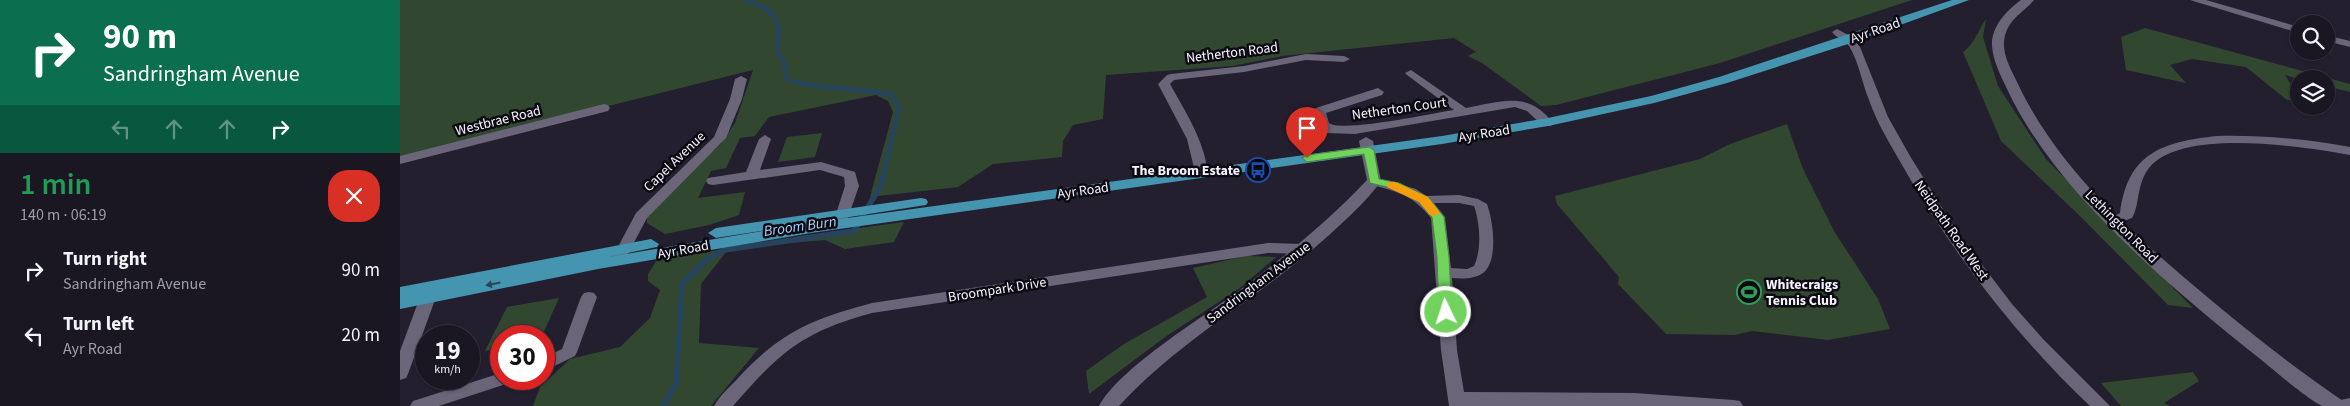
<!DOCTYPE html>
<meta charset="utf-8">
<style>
:root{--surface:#1a1723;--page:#272430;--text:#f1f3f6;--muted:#9f9fa6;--line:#383641}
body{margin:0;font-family:"Source Sans 3",sans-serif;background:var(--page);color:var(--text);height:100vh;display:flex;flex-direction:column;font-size:19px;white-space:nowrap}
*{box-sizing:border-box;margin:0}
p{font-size:16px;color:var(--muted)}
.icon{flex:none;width:28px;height:28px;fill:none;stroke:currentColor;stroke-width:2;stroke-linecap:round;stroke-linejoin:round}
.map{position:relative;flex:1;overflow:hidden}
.details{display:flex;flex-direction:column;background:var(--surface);width:400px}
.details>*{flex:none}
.top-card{background:#0b6e4f;color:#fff;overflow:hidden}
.tools{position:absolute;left:1890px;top:15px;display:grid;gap:10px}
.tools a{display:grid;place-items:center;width:45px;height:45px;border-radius:50%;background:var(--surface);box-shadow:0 1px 4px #0004,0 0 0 1px var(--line);font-size:25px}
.speed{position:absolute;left:15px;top:325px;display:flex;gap:10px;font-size:25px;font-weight:700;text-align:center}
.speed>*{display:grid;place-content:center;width:65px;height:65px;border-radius:50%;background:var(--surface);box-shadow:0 1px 4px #0004,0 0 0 1px var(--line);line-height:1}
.speed small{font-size:12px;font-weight:400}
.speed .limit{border:8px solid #d22;background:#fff;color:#111}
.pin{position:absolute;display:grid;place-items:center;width:42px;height:42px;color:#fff;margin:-51px -21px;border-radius:50% 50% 50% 0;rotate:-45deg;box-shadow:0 0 5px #0007}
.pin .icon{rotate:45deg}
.me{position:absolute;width:55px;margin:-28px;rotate:356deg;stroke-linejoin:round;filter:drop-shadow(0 0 4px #0008)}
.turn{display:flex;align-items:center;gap:18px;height:105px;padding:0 20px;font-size:22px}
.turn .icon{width:65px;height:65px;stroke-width:2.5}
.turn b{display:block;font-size:35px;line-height:42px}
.lanes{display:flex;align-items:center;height:48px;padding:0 20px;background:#0003;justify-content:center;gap:25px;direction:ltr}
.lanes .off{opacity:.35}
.round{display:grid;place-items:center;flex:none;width:52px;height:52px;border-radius:20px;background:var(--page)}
.head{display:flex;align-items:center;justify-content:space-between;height:85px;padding:0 20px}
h1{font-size:30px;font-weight:600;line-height:38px;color:#1e9e55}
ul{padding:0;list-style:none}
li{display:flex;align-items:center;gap:15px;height:65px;padding:0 20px}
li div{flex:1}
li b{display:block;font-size:19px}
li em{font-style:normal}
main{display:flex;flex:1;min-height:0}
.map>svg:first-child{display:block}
.green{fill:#324730}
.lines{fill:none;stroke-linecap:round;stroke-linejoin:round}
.stream-far1{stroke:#27445f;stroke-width:4.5}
.stream{stroke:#27445f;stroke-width:5.5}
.minor{fill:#6a6578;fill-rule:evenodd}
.tertiary{fill:#6a6578;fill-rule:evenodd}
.primary{fill:#4595b0;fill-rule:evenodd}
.oneway{fill:#264959}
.route{fill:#71d25e;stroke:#49883d}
.slow{fill:#f59e0b}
.labels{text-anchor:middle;stroke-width:5;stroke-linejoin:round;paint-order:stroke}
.street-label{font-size:14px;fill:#f6f3fe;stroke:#0c0a11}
.poi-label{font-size:14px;font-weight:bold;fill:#f6f3fe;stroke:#0c0a11;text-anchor:end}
.water-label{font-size:15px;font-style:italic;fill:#a9d1fa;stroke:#0c0a11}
</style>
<main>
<section class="details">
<div class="top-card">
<div class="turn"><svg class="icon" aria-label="right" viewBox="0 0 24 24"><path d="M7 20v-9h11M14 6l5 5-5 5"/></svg><div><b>90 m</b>Sandringham Avenue</div></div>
<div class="lanes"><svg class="icon off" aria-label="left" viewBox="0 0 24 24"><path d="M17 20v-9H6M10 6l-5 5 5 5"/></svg><svg class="icon off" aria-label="ahead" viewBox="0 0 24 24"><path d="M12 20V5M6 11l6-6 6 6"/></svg><svg class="icon off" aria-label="ahead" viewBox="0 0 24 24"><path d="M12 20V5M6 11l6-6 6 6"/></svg><svg class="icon" aria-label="right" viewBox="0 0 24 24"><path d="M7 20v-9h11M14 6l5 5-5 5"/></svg></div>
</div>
<div class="head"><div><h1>1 min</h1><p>140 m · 06:19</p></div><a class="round" style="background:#d93025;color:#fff"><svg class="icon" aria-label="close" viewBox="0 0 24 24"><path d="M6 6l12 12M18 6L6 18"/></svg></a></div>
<ul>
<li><svg class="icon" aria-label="right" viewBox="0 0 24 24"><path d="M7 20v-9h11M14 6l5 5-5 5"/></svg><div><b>Turn right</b><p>Sandringham Avenue</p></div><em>90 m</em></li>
<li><svg class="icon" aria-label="left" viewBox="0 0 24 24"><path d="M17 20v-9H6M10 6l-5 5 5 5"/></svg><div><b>Turn left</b><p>Ayr Road</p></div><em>20 m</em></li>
</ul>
</section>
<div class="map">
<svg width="1950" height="406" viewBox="0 0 1950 406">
<rect width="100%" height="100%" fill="#231f2f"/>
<!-- green -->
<g class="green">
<polygon points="0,0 1512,0 1320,63 1156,105 1141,106 1082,63 1068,56 1076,52 1054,38 882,56 832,66 706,75 703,119 673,125 663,141 662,157 593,164 558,187 470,197 493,112 488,101 476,95 369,117 355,136 340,138 326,168 311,171 298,198 345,192 339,215 309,225 265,234 247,223 247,217 276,185 320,145 335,123 353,70 0,158"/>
<path d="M1586,19l-3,18 15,49 48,73 147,149 -25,-3 -89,-90 -78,-74 -38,-89c11,-8 15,-21 23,-33z"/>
<polygon points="1745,28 1950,84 1950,92 1926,86 1926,79 1899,79 1885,75 1899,97 1899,100 1887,100 1846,67 1792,59 1770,65 1786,83 1726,70 1721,37"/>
<polygon points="1387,124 1403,169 1434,231 1478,299 1490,329 1428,340 1352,331 1335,335 1266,334 1218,284 1219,277 1157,204 1155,196 1300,159 1330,144"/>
<polygon points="422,133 415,157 378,162 387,137"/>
<polygon points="504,222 494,242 445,249 425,240 355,246 326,252 301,284 299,343 359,348 311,406 133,406 140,387 170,359 220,347 250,318 260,290 248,281 248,274 257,260 422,233"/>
<polygon points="846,256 876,257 840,288 765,337 689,394 686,371 724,344 807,297 793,268"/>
<polygon points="159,298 142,336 101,336 101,348 85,351 107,307"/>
<polygon points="1793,372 1799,381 1764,403 1770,406 1721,406 1701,383"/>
</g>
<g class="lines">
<!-- stream-far1 -->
<path class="stream-far1" d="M346,0l19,8 10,9 4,13 -2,21 7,10 2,18c34,12 71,7 106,16l7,13 -16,69"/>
<!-- stream -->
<polyline class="stream" points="263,406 276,384 282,284 306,260 324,250 454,231 481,185 483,176"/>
<!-- minor -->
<g class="minor">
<polygon points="1790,0 1806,0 1899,27 1899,33"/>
<path d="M1437,29l15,8 8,10 28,70 22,39 47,76 55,72 31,35 67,67h-20c-77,-73 -140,-156 -192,-248 -11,-19 -22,-38 -29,-58 -7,-17 -10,-38 -20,-54 -4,-6 -13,-8 -17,-14z"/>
<polygon points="1926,35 1950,41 1950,47 1926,41"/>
<path d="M906,54l38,2 6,3 -6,3 -38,-2 -62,12 -70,8 -4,4c16,29 34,56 38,89l-2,3h-10l-9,-37 -29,-55 9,-9 4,-1 73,-8z"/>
<path d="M1011,70l55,38c35,-6 63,-18 87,15l-2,3h-8l-16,-15 -12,-4 -160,27 -29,-1 -9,-9 -3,-13 2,-3 62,-20 6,4 -2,3 -56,18 3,10c12,10 105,-10 125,-13l-47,-35 -2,-2z"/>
<polygon points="341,76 347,79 342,99 326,138 247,218 223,263 213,263 211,260 236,213 314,137 330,99 335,79"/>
<polygon points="204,104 208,105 210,108 208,111 0,164 0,156"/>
<polygon points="365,135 371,139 360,170 421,162 455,172 459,186 445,226 435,226 433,223 445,186 444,177 420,170 313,185 308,184 306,181 308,178 346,172 359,139"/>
<path d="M1817,136c45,-1 89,3 133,11v8c-46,-8 -168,-28 -201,13 -13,17 -9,37 -17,50l-17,6 -5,-1 -2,-3 12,-7c8,-61 43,-71 97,-77z"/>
<path d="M974,177l42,12 10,7 33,-1 19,4 9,5c6,16 12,57 -4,69 -8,6 -21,6 -31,5l5,72 7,42 170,1 100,7 6,1 3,5h-294l-8,-56 -10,-132c-19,-24 -34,-26 -62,-34l-2,-3 2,-3zM1034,203h25l15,3c6,17 8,43 0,60l-7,3 -16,-1 -6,-51z"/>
<path d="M868,243l35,1 7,5 -7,5 -35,-1 -396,60c-70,19 -92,39 -139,93h-19c6,-11 17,-20 25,-29 43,-46 74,-58 133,-74z"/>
<polygon points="34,282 39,283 42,287 36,297 8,374 6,378 0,380 0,351 20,297 29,283"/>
<polygon points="189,292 194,293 197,297 177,352 175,356 144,371 144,358 162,349 181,297 184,293"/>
<polygon points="101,373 101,379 111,379 109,383 39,406 10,406 13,401"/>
<polygon points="1950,398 1950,406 1933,406 1936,401"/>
</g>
<!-- tertiary -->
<g class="tertiary">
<path d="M1621,0h13c-12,14 -28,20 -30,42 -1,15 8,29 14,42 40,84 111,147 181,206 46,39 94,77 144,111l2,5c-6,0 -16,0 -22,0 -11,-3 -53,-39 -64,-48 -88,-70 -204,-166 -252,-269 -6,-13 -14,-28 -15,-43 -1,-19 14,-35 29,-46z"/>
<path d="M966,137l7,4 8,40c-11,16 -27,31 -41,44 -69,66 -157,111 -221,181h-20c20,-37 98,-85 134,-111 48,-35 93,-72 134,-115l-8,-39z"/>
</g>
<!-- primary -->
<g class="primary">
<polygon points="1552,0 1569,0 1448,44 1327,83 1254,103 1148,126 1042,144 411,233 198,269 0,309 0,287 251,239 259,244 257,247 208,257 411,223 1042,136 1148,118 1251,96 1319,77"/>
<polygon points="521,198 526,199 528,202 526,205 316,238 308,233 316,228"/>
</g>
</g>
<!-- one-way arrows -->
<defs><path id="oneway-solid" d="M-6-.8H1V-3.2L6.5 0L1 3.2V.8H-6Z" transform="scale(1.25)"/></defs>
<use class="oneway" href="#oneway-solid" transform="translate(93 284) rotate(169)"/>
<!-- route -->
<polygon class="route" points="969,147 974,150 979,179 999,183 1028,197 1044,217 1049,257 1052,312 1050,315 1041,315 1039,312 1037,257 1032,217 1019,202 992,188 970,183 964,154 907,162 902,158 907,155"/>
<!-- slow -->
<polygon class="slow" points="987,182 995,182 1028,197 1040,213 1034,216 1030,215 1019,202 987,187"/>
<!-- icons -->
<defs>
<symbol id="bus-ring" viewBox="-11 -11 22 22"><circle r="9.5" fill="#0c0a11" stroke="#1a4fb4" stroke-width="1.5"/><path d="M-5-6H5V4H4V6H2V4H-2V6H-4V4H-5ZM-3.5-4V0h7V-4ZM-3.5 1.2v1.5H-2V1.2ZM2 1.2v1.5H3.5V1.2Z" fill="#1a4fb4"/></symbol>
<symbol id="stadium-ring" viewBox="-11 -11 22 22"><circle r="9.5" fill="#0c0a11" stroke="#2e9e5b" stroke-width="1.5"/><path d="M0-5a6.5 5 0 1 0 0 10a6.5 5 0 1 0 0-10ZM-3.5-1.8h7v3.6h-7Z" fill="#2e9e5b"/></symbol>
</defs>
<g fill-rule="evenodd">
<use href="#bus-ring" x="844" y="156" width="28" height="28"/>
<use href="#stadium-ring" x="1335" y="278" width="28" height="28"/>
</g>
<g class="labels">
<!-- street labels -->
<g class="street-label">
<text transform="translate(1475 30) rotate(-19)" y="5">Ayr Road</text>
<text transform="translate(832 52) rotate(-7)" y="5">Netherton Road</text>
<text transform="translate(999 108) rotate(-8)" y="5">Netherton Court</text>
<text transform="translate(98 120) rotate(-14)" y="5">Westbrae Road</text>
<text transform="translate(1084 133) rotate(-9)" y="5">Ayr Road</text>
<text transform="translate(274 161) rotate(-44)" y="5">Capel Avenue</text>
<text transform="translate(683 190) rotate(-8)" y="5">Ayr Road</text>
<text transform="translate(1722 226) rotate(45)" y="5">Lethington Road</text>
<text transform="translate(1552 230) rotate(55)" y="5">Neidpath Road West</text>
<text transform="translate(283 249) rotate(-10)" y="5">Ayr Road</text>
<text transform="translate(858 282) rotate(-37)" y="5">Sandringham Avenue</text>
<text transform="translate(597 289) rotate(-9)" y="5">Broompark Drive</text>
</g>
<!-- poi labels -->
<g class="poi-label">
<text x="840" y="175">The Broom Estate</text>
<text x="1366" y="289" text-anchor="start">Whitecraigs<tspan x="1366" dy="16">Tennis Club</tspan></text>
</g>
<!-- water labels -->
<g class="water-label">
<text transform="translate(400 226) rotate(-8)" y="5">Broom Burn</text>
</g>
</g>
</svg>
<div class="tools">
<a><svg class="icon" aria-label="search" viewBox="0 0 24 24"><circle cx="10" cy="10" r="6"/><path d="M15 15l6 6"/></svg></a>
<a><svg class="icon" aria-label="layers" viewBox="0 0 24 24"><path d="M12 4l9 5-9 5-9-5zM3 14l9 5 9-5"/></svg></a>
</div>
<div class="speed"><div>19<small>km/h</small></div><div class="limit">30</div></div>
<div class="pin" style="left:907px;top:158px;background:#d93025"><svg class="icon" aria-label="arrive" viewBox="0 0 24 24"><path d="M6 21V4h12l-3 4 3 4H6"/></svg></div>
<svg class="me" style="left:1046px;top:312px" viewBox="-20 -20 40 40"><circle r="17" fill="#71d25e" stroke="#fff" stroke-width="3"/><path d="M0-11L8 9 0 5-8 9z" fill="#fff"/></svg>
</div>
</main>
